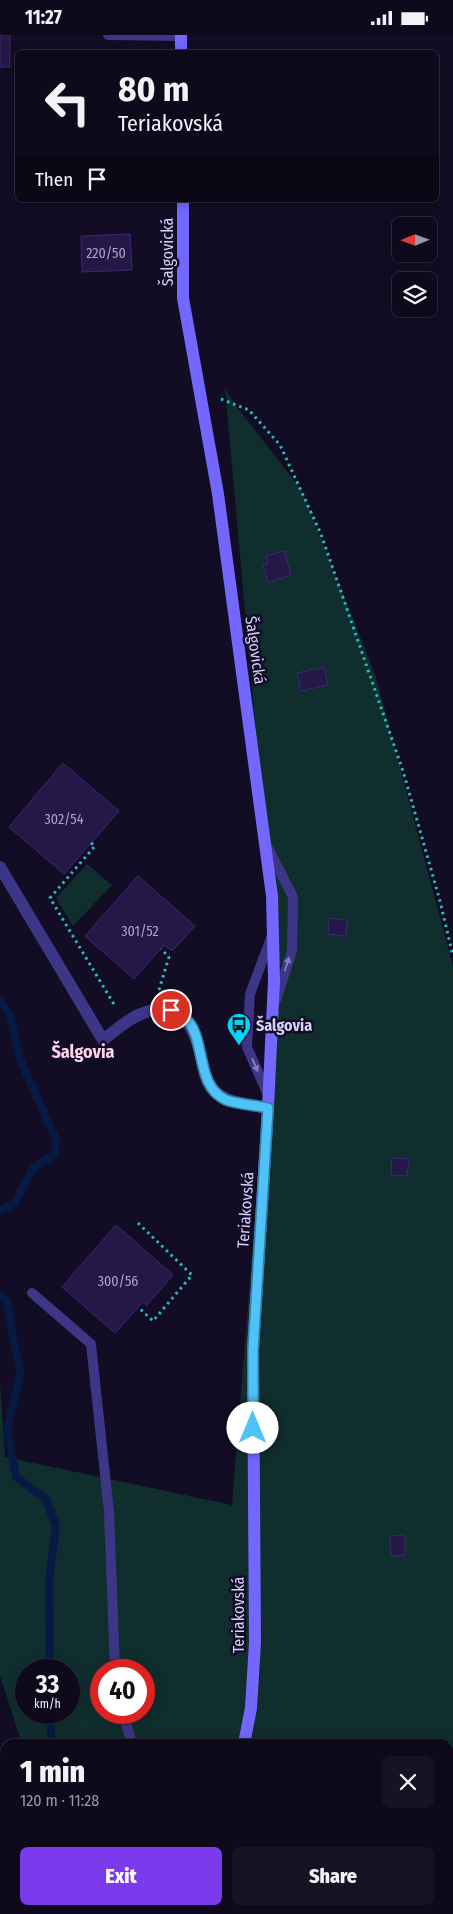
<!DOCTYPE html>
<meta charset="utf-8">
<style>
:root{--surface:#0e0a1b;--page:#171324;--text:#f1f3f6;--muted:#9b9aa3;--line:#2e2b3a;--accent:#7c3aed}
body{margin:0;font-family:"Fira Sans Condensed",sans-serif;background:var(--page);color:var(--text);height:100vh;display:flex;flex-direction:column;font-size:19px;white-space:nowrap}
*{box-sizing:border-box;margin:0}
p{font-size:16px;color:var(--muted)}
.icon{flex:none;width:28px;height:28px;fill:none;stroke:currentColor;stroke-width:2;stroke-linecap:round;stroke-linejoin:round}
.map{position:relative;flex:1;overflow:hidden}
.sheet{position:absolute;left:0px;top:1704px;width:454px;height:176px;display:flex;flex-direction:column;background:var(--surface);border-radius:15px 15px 0 0;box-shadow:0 2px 12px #0003,0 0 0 1px var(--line)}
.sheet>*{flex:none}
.banner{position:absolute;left:15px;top:15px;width:424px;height:152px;border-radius:8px;box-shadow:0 2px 12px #0003,0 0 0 1px var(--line);background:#0e0a1b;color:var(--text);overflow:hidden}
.needle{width:32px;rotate:269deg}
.buttons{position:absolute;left:392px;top:182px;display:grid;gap:10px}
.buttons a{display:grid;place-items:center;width:45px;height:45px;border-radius:8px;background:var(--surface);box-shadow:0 2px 12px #0003,0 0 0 1px var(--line);font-size:25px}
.speed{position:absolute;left:15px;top:1624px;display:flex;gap:10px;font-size:25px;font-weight:700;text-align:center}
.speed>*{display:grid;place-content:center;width:65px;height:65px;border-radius:50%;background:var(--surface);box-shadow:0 2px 12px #0003,0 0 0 1px var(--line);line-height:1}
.speed small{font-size:12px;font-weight:400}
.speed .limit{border:8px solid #d22;background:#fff;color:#111}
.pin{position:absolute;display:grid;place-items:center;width:42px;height:42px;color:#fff;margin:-21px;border:2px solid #fff;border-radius:50%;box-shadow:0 1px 5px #0007}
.me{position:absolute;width:55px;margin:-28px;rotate:0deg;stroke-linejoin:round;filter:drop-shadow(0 0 4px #0008)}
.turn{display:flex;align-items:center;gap:18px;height:105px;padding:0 20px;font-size:22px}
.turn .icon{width:65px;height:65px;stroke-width:2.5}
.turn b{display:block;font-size:35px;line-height:42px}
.then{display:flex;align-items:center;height:48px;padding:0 20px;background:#0003;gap:10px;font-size:19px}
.round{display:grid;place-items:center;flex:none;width:52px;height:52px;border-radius:8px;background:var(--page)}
.head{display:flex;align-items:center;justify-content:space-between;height:85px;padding:0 20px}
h1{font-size:30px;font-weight:800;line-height:38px}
.cta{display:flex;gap:10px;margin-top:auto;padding:10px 20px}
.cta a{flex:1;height:58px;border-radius:8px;background:var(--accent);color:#fff;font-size:20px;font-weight:800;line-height:58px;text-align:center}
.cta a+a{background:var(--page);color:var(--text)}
.status{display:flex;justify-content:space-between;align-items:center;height:35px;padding:0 25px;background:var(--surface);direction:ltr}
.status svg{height:14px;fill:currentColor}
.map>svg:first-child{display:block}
.green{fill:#102e2e;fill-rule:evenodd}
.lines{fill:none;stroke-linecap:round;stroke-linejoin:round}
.stream{stroke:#071a43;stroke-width:8}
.building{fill:#241846;stroke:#3b2973}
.path{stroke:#28bbba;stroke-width:3;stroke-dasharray:2.5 4;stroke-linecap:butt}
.lane{stroke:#3d3585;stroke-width:10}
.street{stroke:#3d3585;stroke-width:12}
.secondary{stroke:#7367ff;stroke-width:12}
.oneway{fill:#837bbc}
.route-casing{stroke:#337fa1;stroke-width:12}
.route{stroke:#4fc3f7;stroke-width:9}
.labels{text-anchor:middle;stroke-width:5;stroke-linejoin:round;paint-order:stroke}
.number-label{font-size:14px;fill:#aba2d1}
.street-label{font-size:16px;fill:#d8d0ff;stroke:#120d24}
.poi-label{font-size:16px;font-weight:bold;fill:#d8d0ff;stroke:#120d24;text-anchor:start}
.neighbourhood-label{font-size:18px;font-weight:bold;fill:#ffd2ec;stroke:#120d24}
</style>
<div class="status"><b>11:27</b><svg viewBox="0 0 49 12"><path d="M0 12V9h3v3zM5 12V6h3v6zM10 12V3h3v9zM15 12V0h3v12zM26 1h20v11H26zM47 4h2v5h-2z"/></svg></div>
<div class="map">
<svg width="453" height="1879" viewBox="0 0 453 1879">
<rect width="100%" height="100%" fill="#120d24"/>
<!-- green -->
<g class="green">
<path d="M225,353l8,14 69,89 73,183 78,292v948h-397l9,-4h384v-166h-427l-22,-68v-294l5,75 227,48 42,-525 -17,-236zM26,1635h43v43h-43zM101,1635h43v43h-43z"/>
<polygon points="87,829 112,850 73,891 56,863"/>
</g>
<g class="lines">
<!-- stream -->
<g class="stream">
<polyline points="0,965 10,980 20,1024 56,1105 55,1119 34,1132 14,1169 0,1176"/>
<polyline points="0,1260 7,1266 20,1339 7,1395 16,1442 46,1464 56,1491 49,1546 50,1635"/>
<polyline points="51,1678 51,1709"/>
<polyline points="100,1875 101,1879"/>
</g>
</g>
<!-- building -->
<g class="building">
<rect x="0" y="0" width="10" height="32"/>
<polygon points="130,199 132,235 82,237 81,201"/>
<polygon points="284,516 291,540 268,547 263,530 268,529 266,521"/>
<polygon points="324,632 328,650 301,656 297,638"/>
<polygon points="63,728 119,776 64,839 9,792"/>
<polygon points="138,841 195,891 172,916 164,910 134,944 85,901"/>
<polygon points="329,883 347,885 346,901 328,899"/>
<polygon points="392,1123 409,1124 407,1141 391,1140"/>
<polygon points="116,1190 173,1240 147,1270 143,1267 115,1298 62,1252"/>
<polygon points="405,1500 405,1520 391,1521 390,1501"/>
</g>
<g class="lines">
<!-- path -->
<g class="path">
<polyline points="221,364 249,375 280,410 321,499 403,736 440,866 453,921"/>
<polyline points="91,808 95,811 50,863 115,971"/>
<polyline points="159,955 169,922 161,914"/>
<polyline points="138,1188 192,1240 153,1286 138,1272"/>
<polyline points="203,1875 204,1879"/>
</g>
<!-- lane -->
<g class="lane">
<polyline points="108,0 181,1"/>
<polyline points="267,811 293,862 292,916 276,965"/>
<polyline points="268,1060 247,1012 250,959 271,903"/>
<polyline points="32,1258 91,1309 109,1477 115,1635"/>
<polyline points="123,1678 132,1709"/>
</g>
<!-- street -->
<path class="street" d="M0,832l103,173c12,-9 24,-21 38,-26 35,-15 51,7 59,38 3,13 4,29 14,39 14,13 36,13 54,17"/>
<!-- secondary -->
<g class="secondary">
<polyline points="181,0 181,18"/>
<polyline points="183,165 183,263 218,459 272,861 274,945 268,1073 253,1315 255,1607 251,1673 244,1709"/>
<polyline points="87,1879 93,1875"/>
</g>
</g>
<!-- one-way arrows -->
<defs><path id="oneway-solid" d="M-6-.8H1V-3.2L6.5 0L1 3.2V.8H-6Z" transform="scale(1.25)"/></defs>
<g class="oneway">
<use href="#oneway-solid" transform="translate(287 929) rotate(-72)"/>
<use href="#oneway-solid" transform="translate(255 1030) rotate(67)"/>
</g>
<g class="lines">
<defs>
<path id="route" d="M171,975c5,3 10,5 14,8 22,19 9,67 41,82 10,4 30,5 42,8l-15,242v78"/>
</defs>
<!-- route casing -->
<use href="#route" class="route-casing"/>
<!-- route -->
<use href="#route" class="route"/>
</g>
<!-- icons -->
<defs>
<symbol id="bus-pin" viewBox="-11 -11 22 30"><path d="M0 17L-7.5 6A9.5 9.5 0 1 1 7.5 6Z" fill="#00d4fb" stroke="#120d24"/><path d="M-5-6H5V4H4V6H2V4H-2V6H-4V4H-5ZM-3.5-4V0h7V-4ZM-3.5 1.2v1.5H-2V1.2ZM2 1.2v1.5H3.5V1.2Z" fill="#111"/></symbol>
</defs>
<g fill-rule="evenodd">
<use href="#bus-pin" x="225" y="976" width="28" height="38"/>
</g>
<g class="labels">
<!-- number labels -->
<g class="number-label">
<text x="106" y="223">220/50</text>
<text x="64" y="789">302/54</text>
<text x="140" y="901">301/52</text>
<text x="118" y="1251">300/56</text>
</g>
<!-- street labels -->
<g class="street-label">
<text transform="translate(167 217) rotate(-90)" y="6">Šalgovická</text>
<text transform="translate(256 615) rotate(82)" y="6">Šalgovická</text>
<text transform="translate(245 1175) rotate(-86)" y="6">Teriakovská</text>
<text transform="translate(238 1580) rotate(-90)" y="6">Teriakovská</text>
</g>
<!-- poi labels -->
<g class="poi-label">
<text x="256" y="996">Šalgovia</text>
</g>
<!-- neighbourhood labels -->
<g class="neighbourhood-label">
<text x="83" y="1023">Šalgovia</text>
</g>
</g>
</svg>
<div class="buttons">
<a><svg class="needle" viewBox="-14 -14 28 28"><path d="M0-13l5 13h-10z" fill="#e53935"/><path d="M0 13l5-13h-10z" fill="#9b9aa3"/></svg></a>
<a><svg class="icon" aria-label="layers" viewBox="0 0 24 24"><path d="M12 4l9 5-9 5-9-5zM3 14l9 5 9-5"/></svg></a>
</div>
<div class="speed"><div>33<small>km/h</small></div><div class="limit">40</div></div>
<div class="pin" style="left:171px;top:975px;background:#d93025"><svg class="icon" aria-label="arrive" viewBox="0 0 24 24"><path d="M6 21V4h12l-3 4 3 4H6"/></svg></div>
<svg class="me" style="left:253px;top:1393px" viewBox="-20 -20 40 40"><circle r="19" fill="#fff"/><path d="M0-13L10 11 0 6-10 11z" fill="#4fc3f7"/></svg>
<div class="banner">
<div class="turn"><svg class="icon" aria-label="left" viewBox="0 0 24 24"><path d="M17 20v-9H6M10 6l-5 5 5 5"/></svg><div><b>80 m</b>Teriakovská</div></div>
<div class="then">Then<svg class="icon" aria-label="arrive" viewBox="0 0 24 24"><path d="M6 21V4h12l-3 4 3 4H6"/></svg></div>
</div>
<section class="sheet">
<div class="head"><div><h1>1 min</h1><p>120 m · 11:28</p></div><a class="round"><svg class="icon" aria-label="close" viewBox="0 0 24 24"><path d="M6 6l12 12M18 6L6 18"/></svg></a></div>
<div class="cta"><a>Exit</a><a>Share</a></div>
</section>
</div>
